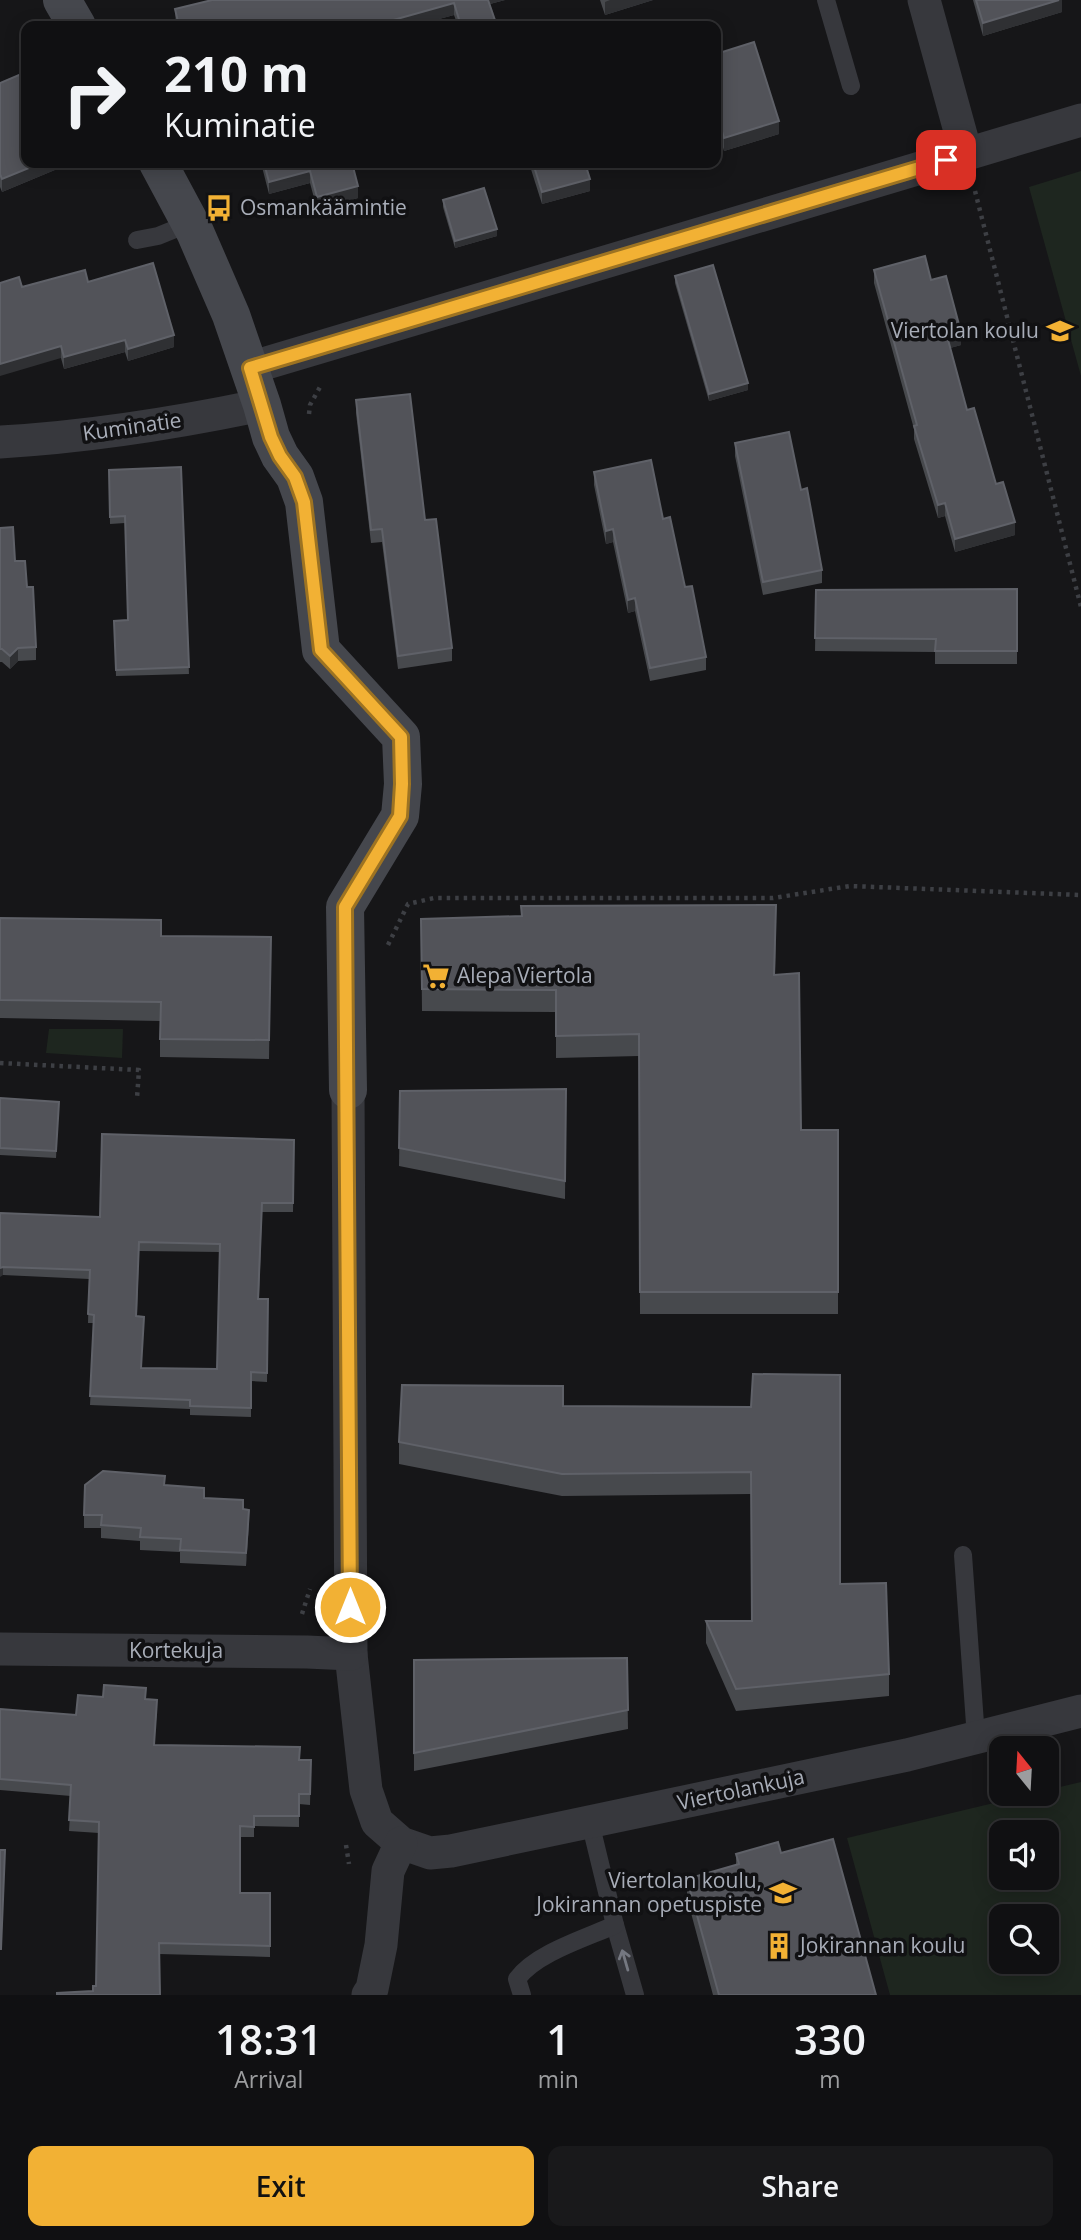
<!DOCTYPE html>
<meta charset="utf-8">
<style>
:root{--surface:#101012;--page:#19191b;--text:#f1f3f6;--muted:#9c9d9f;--line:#303032;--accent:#f2b134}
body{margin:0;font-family:"Open Sans",sans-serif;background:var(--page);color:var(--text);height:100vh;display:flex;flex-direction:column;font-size:26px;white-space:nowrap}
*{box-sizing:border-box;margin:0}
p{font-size:23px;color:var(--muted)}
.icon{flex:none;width:38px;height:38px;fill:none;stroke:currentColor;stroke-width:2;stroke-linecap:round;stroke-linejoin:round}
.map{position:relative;height:1995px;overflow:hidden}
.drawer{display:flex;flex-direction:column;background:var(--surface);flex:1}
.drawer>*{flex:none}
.hud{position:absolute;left:21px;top:21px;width:700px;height:147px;border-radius:14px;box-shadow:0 4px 18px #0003,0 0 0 2px var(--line);background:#101012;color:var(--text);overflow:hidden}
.needle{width:46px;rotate:342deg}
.fabs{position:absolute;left:989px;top:1736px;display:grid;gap:14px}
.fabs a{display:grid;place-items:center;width:70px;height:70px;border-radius:14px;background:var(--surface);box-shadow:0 4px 18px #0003,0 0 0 2px var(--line);font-size:35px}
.pin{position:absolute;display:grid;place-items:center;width:60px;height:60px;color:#fff;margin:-30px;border-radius:14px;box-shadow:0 4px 10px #0006}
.me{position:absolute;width:77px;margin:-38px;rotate:0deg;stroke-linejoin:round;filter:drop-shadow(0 0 5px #0008)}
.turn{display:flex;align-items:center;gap:24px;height:147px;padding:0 28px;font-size:32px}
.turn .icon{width:91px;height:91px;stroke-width:2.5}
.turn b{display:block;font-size:49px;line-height:60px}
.eta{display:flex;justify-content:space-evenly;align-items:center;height:119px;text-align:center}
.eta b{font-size:42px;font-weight:600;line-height:49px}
.button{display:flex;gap:14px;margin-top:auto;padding:14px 28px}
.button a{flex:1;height:80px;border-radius:14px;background:var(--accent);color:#111;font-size:28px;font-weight:600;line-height:80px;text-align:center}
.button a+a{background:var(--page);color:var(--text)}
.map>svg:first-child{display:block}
.green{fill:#1e261f;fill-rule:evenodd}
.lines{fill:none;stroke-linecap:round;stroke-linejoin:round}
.path{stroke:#3d3f44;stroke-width:4.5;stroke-dasharray:3.5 5;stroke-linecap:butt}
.lane{stroke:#37383d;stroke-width:18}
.street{stroke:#37383d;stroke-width:33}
.secondary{stroke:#45474d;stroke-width:38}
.wall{fill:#47494d;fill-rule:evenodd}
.shaded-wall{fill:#2f3033}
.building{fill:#525359;stroke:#5f6168;stroke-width:2;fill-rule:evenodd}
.oneway{stroke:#757881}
.route-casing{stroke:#9d7322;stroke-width:18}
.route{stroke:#f2b134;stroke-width:12}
.labels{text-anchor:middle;stroke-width:7;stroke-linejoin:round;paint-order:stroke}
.poi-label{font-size:21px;fill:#a8adb8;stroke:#111113;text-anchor:start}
.street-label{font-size:21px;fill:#a8adb8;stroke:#111113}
</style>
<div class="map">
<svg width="1081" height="1995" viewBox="0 0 1081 1995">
<rect width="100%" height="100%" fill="#161618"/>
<!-- green -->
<g class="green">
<polygon points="1081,171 1081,376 1029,187"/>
<polygon points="49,1029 123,1029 122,1058 46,1053"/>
<path d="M1081,1782v213h-191l-43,-157 185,-44h14l1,-4zM1001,1832h45v46h-45zM1001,1916h45v46h-45z"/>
</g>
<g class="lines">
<!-- path -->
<g class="path">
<polyline points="975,191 1081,607"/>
<polyline points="309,414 310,405 320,387"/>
<polyline points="388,945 408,904 434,898 773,898 850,886 1081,895"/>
<polyline points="0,1063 139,1070 137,1098"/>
<polyline points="302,1614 310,1589"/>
<polyline points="346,1845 349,1864"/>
</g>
<!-- lane -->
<g class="lane">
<polyline points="826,0 851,86"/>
<polyline points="137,240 158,236 190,223"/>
<polyline points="963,1555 976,1738"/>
<polyline points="615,1925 635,1995"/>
<path d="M522,1995l-5,-16c19,-26 69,-41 98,-54l-25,-103"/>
</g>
<!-- street -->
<g class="street">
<polyline points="924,0 966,153"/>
<polyline points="250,368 1081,120"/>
<path d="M0,442c88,-5 176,-19 262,-37"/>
<polyline points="348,1090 351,1654 366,1790 377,1822 401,1843 430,1853 451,1851 907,1755 1081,1711"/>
<polyline points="0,1649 307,1652 351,1654"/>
<polyline points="368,1995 372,1989 381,1945 388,1871 401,1843"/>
</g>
<!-- secondary -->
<g class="secondary">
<polyline points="62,0 77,26"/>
<polyline points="158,163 195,232 231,315 262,405 271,437 280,456 295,477 304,502 321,650 401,737 403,784 400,816 345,907 348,1090"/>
</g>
</g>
<!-- wall -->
<g class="wall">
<polygon points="212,0 505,0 490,4 497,26 458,26 454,15 413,26 176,26 175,9"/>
<polygon points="600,0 653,0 605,15"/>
<polygon points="973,0 1062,0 1062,12 983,36"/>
<polygon points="716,54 779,134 724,151 716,124"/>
<polygon points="0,83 62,163 62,167 2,192 0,187"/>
<polygon points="261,163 382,163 354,170 358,198 317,209 310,183 269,194"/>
<polygon points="529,163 585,163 590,191 542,204"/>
<polygon points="443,200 497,236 455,248 443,207"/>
<polygon points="874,270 931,280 961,345 950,348 967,410 1015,535 955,552 945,516 938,518 914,439 914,429 874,283"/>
<polygon points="675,276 748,390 709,401 675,283"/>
<polygon points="88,282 174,347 128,361 125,352 64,369 61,358 22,287"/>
<polygon points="356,400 425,520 452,648 452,661 398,669 382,542 371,543 356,413"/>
<polygon points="735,443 801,490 822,570 822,583 763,595 735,456"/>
<polygon points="181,467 189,674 116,676 114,621 128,620 125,523 110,524 109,470"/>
<polygon points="594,472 663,519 706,657 706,670 650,681 635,611 628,613 613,542 606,544 594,485"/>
<polygon points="0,528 27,587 36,647 36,660 18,661 10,669 2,662 0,662"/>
<polygon points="1017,589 1017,664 935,664 935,652 815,651 816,590"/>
<polygon points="521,906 776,927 775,975 801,1130 838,1130 838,1314 640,1314 639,1056 556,1058 556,1012 422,1011 421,919 521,916"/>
<polygon points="0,918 161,936 271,937 269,1059 160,1057 160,1021 0,1018"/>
<polygon points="566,1089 565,1199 399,1166 400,1091"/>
<polygon points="0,1098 59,1102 56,1158 0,1155"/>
<path d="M294,1140l-1,72h-31l-3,87h9l-1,83 -16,-1v36l-61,-2v-6l-100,-4 4,-82h-6l1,-44 -86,-4 -3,-62 100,4zM139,1251l81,1 -3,117 -75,-1 -5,-52z"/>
<polygon points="563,1406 751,1407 840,1584 889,1674 889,1696 736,1711 706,1643 706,1621 752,1621 751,1494 562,1496 399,1464 399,1442"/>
<polygon points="165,1485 243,1510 249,1523 246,1566 180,1563 180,1552 140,1550 140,1541 101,1538 101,1528 84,1528 84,1515"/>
<polygon points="627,1658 628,1729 414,1771 414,1660"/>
<polygon points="146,1699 157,1710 154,1745 300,1760 311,1760 310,1805 299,1804 299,1827 254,1826 254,1837 240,1837 240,1893 270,1893 270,1957 159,1954 93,1991 96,1986 99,1833 69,1831 71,1796 0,1790 0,1709 76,1715"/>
<polygon points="781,1853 876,1995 713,1995 687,1898 687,1879 736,1865 736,1854"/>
</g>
<!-- shaded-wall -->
<g class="shaded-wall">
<polygon points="486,0 505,0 486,5"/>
<polygon points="610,0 653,0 605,15 605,2"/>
<polygon points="1059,0 1062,0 1062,12 983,36 983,23"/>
<polygon points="454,3 454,15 413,26 372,26"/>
<polygon points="779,121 779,134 724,151 724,138"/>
<polygon points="41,163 62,163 62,167 2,192 2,179"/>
<polygon points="351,163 382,163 351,171"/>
<polygon points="310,171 310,183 269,194 269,182"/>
<polygon points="590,179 590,191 542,204 542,192"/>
<polygon points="358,186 358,198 317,209 317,197"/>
<polygon points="497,229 497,236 455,248 455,241"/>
<polygon points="961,332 961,345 947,349 947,336"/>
<polygon points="174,335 174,347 128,361 128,349"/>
<polygon points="125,340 125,352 64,369 64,357"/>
<polygon points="61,346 61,358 0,376 0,364"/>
<polygon points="748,383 748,390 709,401 709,394"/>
<polygon points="945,503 945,516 938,518 938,505"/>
<polygon points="1015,522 1015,535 955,552 955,539"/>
<polygon points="613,529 613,542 606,544 606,531"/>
<polygon points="635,598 635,611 628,613 628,600"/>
<polygon points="18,648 18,661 10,669 10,656"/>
<polygon points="3,1267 3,1275 0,1277 0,1268"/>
<polygon points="249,1510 249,1523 246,1566 246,1553"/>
</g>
<!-- building -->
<g class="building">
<polygon points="212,0 488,0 497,26 461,26 454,3 372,26 179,26 175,9"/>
<polygon points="976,0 1059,0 983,23"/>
<polygon points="754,42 779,121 724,138 716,111 716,54"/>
<polygon points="26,72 26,163 41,163 2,179 0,174 0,83"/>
<polygon points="264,163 352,163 358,186 317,197 310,171 269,182"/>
<polygon points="533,163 585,163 590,179 542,192"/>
<polygon points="484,188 497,229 455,241 443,200"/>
<polygon points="925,256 931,280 946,276 961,332 947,336 967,410 974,408 996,484 1003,482 1015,522 955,539 945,503 938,505 914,426 917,425 874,270"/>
<polygon points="153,263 174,335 128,349 125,340 64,357 61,346 0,364 0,283 19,277 22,287 85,270 88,282"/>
<polygon points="713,265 748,383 709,394 675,276"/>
<polygon points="410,394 425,520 436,519 452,648 398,656 382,529 371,530 356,400"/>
<polygon points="789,432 801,490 807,488 822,570 763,582 735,443"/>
<polygon points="651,460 663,519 670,517 685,587 692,586 706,657 650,668 635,598 628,600 613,529 606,531 594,472"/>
<polygon points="181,467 189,667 116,670 114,621 128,620 125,516 110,517 109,470"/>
<polygon points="13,527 15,561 25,561 27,587 33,587 36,647 18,648 10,656 2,649 0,649 0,528"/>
<polygon points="1017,589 1017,651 935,651 936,639 815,638 816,590"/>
<polygon points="776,905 774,975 799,973 801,1130 838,1130 838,1292 640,1292 639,1034 556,1036 556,990 422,989 421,919 522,916 521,906"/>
<polygon points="0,918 161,920 161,936 271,937 269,1040 160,1039 161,1002 0,1000"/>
<polygon points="566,1089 565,1181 399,1148 400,1091"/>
<polygon points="0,1098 59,1102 56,1151 0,1148"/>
<path d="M102,1134l192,6 -1,63h-31l-4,96h10l-1,74 -16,-1v36l-61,-2v-6l-100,-4 4,-81 -6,-1 2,-44 -87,-3 -3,1v-55l100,4zM139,1242l81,2 -3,125 -76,-1 3,-51 -8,-1z"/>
<polygon points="753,1374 840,1375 840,1584 886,1583 889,1674 736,1689 706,1621 752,1621 751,1472 562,1474 399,1442 402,1385 563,1386 563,1406 751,1407"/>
<polygon points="103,1471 165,1476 164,1485 204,1488 204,1498 243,1500 243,1509 249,1510 246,1553 180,1550 181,1539 140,1537 141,1528 101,1525 102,1515 84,1515 85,1485"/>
<polygon points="627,1658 628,1710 414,1753 414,1660"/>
<polygon points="104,1685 146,1688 145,1699 157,1700 154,1745 300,1747 299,1760 311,1760 310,1794 299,1794 299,1816 254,1816 254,1827 240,1826 240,1893 270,1893 270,1946 159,1943 160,1995 57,1995 57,1993 93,1991 93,1986 96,1986 99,1822 69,1820 71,1785 0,1779 0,1709 76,1715 78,1695 103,1697"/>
<polygon points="833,1839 876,1995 719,1995 687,1879 739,1864 736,1854 778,1842 781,1853"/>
<polygon points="0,1850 5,1850 1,1949 0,1949"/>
</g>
<!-- one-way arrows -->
<defs><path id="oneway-shaft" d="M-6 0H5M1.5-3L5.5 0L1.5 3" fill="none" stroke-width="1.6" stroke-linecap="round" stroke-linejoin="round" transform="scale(1.75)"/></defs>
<use class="oneway" href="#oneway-shaft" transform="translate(625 1960) rotate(-106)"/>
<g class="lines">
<defs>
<polyline id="route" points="350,1607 345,907 400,816 402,784 401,737 321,650 304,502 295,477 280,456 271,437 250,368 946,160"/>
</defs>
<!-- route casing -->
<use href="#route" class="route-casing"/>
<!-- route -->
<use href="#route" class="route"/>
</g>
<!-- icons -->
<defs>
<symbol id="bus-bare" viewBox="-9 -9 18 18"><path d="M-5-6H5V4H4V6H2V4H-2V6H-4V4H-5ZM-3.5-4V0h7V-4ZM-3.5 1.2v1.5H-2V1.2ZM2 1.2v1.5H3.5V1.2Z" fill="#f2b134" stroke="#111113" stroke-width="2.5" paint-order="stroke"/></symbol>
<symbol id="school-bare" viewBox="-9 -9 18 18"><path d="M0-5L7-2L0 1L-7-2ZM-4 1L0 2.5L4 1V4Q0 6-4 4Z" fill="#f2b134" stroke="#111113" stroke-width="2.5" paint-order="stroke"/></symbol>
<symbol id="supermarket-bare" viewBox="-9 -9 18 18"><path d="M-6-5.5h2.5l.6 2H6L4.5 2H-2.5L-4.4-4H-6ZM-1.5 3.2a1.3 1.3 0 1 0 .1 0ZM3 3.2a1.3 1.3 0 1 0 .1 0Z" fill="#f2b134" stroke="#111113" stroke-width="2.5" paint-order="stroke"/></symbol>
<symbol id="building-bare" viewBox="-9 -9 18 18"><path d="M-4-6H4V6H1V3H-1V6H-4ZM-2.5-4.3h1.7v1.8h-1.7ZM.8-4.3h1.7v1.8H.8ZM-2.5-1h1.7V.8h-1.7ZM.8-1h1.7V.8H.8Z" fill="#f2b134" stroke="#111113" stroke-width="2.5" paint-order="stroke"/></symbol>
</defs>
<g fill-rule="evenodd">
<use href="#bus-bare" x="200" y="189" width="38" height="38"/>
<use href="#school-bare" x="1041" y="312" width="38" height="38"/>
<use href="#supermarket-bare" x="417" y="957" width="38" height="38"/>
<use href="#school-bare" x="764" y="1874" width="38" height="38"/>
<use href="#building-bare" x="760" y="1927" width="38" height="38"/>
</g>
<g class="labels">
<!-- poi labels -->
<g class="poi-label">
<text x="240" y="215">Osmankäämintie</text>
<text x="1039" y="338" text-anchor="end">Viertolan koulu</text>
<text x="457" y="983">Alepa Viertola</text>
<text x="762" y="1888" text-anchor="end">Viertolan koulu,<tspan x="762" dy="24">Jokirannan opetuspiste</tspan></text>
<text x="800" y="1953">Jokirannan koulu</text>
</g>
<!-- street labels -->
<g class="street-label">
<text transform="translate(132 427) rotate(-8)" y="7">Kuminatie</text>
<text x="176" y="1658">Kortekuja</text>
<text transform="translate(741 1790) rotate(-12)" y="7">Viertolankuja</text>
</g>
</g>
</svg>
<div class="fabs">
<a><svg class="needle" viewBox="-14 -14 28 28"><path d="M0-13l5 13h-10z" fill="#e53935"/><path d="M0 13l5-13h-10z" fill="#9c9d9f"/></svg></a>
<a><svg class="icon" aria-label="sound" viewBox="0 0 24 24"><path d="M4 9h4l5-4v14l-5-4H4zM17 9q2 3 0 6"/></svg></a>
<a><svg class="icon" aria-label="search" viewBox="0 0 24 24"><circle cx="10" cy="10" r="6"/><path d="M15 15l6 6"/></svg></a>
</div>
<div class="pin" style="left:946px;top:160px;background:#d93025"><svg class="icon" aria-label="arrive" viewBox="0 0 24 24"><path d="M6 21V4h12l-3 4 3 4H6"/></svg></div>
<svg class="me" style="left:350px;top:1607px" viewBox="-20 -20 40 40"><circle r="17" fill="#f2b134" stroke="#fff" stroke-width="3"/><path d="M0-11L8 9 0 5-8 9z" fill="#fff"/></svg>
<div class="hud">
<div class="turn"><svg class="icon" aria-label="right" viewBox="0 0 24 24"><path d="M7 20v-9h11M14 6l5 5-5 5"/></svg><div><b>210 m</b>Kuminatie</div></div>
</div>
</div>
<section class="drawer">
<div class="eta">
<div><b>18:31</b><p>Arrival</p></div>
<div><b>1</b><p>min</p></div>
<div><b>330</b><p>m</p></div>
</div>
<div class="button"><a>Exit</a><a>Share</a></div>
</section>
